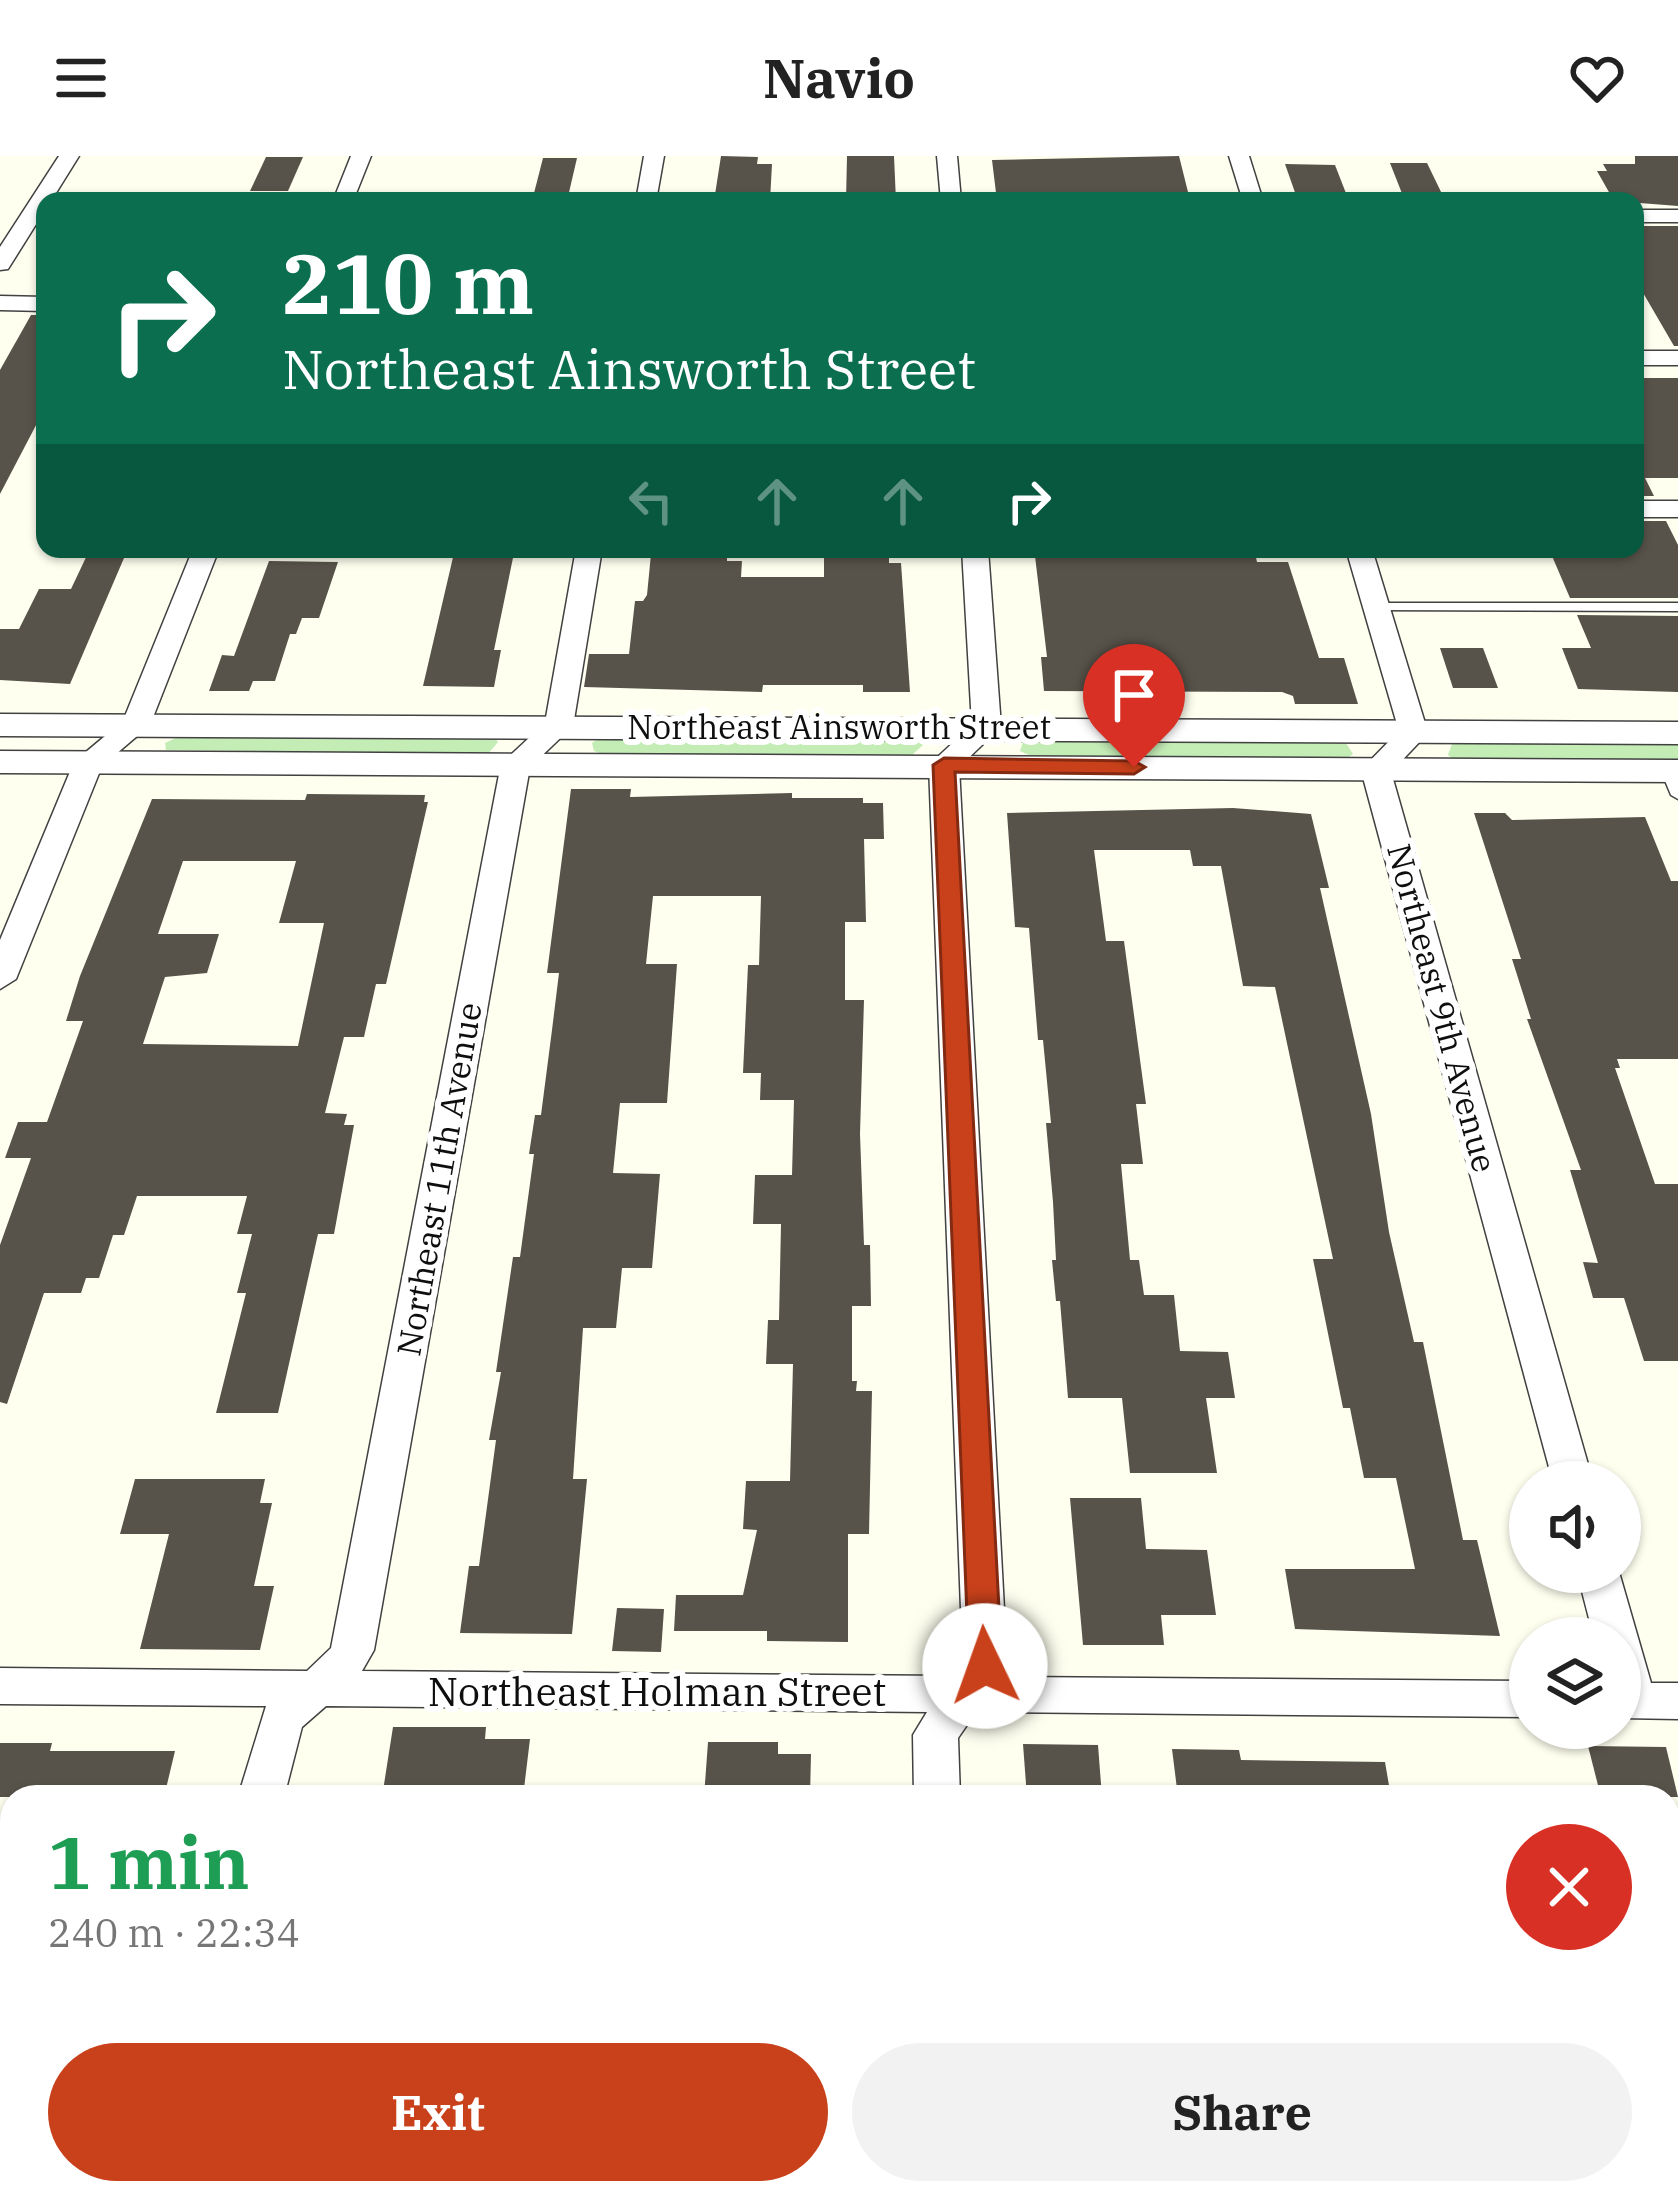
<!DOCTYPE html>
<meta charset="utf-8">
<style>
:root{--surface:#fff;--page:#f2f2f2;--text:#222;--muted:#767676;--accent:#c9411b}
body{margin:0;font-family:"IBM Plex Serif",serif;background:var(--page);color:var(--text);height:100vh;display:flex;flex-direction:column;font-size:45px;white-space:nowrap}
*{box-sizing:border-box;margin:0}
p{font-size:39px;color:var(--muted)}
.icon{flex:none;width:66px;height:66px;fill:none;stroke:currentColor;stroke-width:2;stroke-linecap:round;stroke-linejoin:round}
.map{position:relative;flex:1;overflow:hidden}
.sheet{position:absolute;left:0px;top:1629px;width:1680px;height:420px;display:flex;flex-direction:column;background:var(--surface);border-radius:36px 36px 0 0;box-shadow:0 3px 9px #0004}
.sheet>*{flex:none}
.hud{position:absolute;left:36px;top:36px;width:1608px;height:366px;border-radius:24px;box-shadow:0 3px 9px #0004;background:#0b6e4f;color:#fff;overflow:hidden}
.controls{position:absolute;left:1509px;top:1305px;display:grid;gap:24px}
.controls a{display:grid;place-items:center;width:132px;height:132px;border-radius:50%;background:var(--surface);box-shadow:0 3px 9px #0004;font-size:60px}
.pin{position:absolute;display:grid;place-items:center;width:102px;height:102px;color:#fff;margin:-123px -51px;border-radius:50% 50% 50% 0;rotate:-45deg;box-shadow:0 0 12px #0007}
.pin .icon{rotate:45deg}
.me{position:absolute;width:132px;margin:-66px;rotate:357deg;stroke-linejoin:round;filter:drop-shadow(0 0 9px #0008)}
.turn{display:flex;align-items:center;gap:42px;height:252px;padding:0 48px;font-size:54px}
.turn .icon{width:156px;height:156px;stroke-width:2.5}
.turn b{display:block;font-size:84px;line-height:102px}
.lanes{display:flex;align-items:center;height:114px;padding:0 48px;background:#0003;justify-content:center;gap:60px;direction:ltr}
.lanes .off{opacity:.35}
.round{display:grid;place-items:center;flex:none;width:126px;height:126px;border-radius:63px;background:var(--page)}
.overview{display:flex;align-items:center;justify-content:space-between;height:204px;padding:0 48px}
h1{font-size:72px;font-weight:700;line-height:90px;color:#1e9e55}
.button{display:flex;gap:24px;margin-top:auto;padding:24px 48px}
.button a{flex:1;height:138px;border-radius:72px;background:var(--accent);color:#fff;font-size:48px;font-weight:700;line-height:138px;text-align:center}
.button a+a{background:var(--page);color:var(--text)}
header{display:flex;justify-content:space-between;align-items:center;height:156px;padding:0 48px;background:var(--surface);font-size:54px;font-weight:700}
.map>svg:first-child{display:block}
.green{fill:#c4edb6}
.building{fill:#58534a;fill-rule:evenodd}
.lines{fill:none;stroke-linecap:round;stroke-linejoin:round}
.service-casing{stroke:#414141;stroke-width:3}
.minor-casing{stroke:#414141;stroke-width:3}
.tertiary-casing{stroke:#414141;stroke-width:3}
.service{fill:#fff;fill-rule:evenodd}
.minor{fill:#fff;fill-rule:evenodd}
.tertiary{fill:#fff;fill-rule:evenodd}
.route{fill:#c9411b;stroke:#832a12;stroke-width:3}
.labels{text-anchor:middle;stroke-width:12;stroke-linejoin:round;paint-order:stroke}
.street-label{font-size:33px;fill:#0e0e0e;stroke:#fff}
.near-street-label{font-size:39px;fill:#0e0e0e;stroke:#fff}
</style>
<header><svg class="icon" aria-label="menu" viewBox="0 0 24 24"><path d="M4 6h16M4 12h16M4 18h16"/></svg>Navio<svg class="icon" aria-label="heart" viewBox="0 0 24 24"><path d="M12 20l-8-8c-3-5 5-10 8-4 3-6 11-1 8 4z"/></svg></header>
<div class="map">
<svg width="1678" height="2049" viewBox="0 0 1678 2049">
<rect width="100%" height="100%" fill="#feffef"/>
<!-- green -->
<g class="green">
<polygon points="184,578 491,578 498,586 488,598 166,594 165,587"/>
<polygon points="601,581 917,583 923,589 912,599 900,600 605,599 594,595 592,587"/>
<polygon points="1024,583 1333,583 1346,587 1353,598 1346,603 1035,602 1020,595"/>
<polygon points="1453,585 1678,587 1678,608 1455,605 1448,599"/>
</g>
<!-- building -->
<g class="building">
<polygon points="721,0 758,1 757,8 772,8 770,45 714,45"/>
<polygon points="847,0 894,0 896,45 846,45"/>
<polygon points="1179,0 1189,40 1046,38 1047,45 997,45 992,4"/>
<polygon points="1635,0 1678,0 1678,50 1614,45 1597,15 1607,15 1603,8 1635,8"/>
<polygon points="266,1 303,1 288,35 250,35"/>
<polygon points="543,2 577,2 567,45 532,45"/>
<polygon points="1390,7 1427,7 1443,40 1403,40"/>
<polygon points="1285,8 1335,9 1349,45 1298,45"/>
<polygon points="1635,70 1678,70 1678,190 1674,190 1635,123"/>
<polygon points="31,159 45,159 45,252 0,338 0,214"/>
<polygon points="1635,222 1678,222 1678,322 1645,322 1654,340 1635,340"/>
<polygon points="1635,365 1666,365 1678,389 1678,442 1570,442 1549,393 1635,393"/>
<polygon points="89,395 127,395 70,528 0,524 0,473 19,473 39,433 71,433"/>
<polygon points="454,397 514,397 494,494 501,494 494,531 423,530"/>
<polygon points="1217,397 1255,397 1257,406 1288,406 1319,502 1344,502 1358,548 1295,548 1293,540 1282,536 1044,535 1041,501 1047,501 1035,400"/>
<polygon points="651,398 727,398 727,405 742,405 741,421 824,421 824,401 889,401 889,407 901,407 910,536 863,536 863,529 763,529 762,536 584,531 589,498 629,498 635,445 643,445 647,439"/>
<polygon points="269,405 338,406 319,462 302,462 296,478 290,478 275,525 253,525 249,535 209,535 222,499 234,500"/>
<polygon points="1577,459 1678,460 1678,536 1578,533 1562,492 1591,492"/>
<polygon points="1440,492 1483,492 1498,532 1453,532"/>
<polygon points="571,633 631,633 630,641 792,637 792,642 863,642 863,647 883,647 884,683 864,683 866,766 845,766 845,844 864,844 860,978 864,1089 870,1089 871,1150 852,1150 852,1225 857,1225 856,1235 872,1235 869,1378 848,1378 848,1486 767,1485 767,1475 674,1475 676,1439 743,1439 757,1374 743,1373 746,1325 790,1325 793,1208 766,1208 768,1164 779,1164 781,1068 753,1068 755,1019 792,1019 794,944 760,944 761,917 743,917 748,809 759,809 761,740 653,740 646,808 677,808 667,947 620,947 613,1017 660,1018 652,1112 622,1112 616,1172 583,1172 573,1323 587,1323 572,1478 460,1477 469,1410 479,1410 496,1284 489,1284 501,1216 496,1216 513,1101 520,1101 534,998 529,998 535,959 541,959 552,874 559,817 547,817"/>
<path d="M307,638l118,1 -1,7h4l-42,182h-10l-12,53h-20l-19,76 22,1 -3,11h10l-20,109h-16l-40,179h-62l30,-120h-9l15,-59h-15l10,-38h-110l-13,39h-11l-14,43h-13l-5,15h-37l-37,111 -7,-2v-157l31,-87h-26l13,-36h29l36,-101h-17l14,-45 72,-177 153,1zM183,705h113l-17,62h45l-26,123 -155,-2 22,-67 42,-4 12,-39h-61z"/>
<polygon points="1233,652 1311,658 1329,732 1320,732 1371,958 1389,1076 1414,1186 1423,1186 1463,1384 1477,1384 1500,1480 1295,1473 1285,1413 1415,1413 1396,1322 1364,1322 1350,1252 1343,1252 1313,1103 1333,1103 1275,831 1243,830 1221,710 1193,710 1190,694 1094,694 1106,785 1124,785 1146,948 1136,948 1143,1008 1121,1008 1130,1104 1139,1104 1144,1139 1174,1139 1180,1195 1228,1196 1235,1242 1206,1242 1217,1317 1130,1317 1122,1242 1068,1242 1060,1145 1056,1145 1052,1104 1056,1104 1053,1046 1046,967 1051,967 1043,884 1038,884 1029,772 1015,771 1007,657"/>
<polygon points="1474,657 1505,657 1512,664 1645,661 1671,725 1678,725 1678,903 1617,903 1620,912 1615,912 1655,1028 1678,1028 1678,1205 1644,1205 1624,1142 1593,1142 1583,1106 1598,1107 1570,1014 1581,1014 1527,863 1531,863 1512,803 1521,803"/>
<polygon points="135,1323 265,1323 260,1347 272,1347 254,1430 274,1430 260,1494 140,1493 169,1378 120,1378"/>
<polygon points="1070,1342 1141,1342 1146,1393 1207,1394 1216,1459 1161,1459 1164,1489 1083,1489"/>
<polygon points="617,1452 664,1453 661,1496 612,1495"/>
<polygon points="393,1571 486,1571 485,1583 530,1583 523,1641 382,1641"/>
<polygon points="708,1586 778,1586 778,1598 811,1598 810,1641 704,1641"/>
<polygon points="0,1587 52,1587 50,1595 175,1595 164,1641 0,1641"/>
<polygon points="1023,1588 1098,1589 1102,1641 1027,1641"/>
<polygon points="1588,1590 1666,1591 1678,1641 1601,1641"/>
<polygon points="1172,1593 1239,1594 1241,1604 1385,1606 1391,1641 1178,1641"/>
</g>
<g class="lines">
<defs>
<g id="service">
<polygon points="1376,447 1678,447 1678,455 1371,454 1369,451"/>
<polygon points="1668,611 1673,612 1678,621 1678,643 1671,639 1661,615"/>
</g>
<g id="minor">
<polygon points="59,0 79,0 51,45 45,45 45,54 8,113 0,114 0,91"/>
<polygon points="351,0 371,0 353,45 333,45"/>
<polygon points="644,0 664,0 656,45 636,45"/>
<polygon points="937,0 957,0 961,45 941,45"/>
<polygon points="1229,0 1249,0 1263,45 1243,45"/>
<rect x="1635" y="54" width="43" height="12"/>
<polygon points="0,140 45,141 45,155 0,154"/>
<rect x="1635" y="195" width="43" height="14"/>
<rect x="1635" y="345" width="43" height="16"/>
<polygon points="193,393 219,393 150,569 102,610 16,823 0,833 0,784 74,606 123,565"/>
<polygon points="576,393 602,393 573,570 530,611 374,1494 362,1515 952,1520 963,1506 929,609 972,569 962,393 988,393 1001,571 959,611 1007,1509 1001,1521 1530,1525 1530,1561 976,1556 958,1582 960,1641 914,1641 913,1579 927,1556 326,1550 302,1571 284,1641 238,1641 266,1550 0,1548 0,1512 307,1515 331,1492 501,608 545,567"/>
<polygon points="1346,393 1372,393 1428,577 1391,616 1593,1326 1553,1326 1361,614 1399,575"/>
<polygon points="1577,1416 1619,1416 1651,1527 1678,1527 1678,1563 1620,1562 1620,1482 1594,1482"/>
<polygon points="150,2037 202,2037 199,2049 147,2049"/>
<rect x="923" y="2037" width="52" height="12"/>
</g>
<g id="tertiary">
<polygon points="0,558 1678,566 1678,588 0,580"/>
<polygon points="0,595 1678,604 1678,626 0,617"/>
</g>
</defs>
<!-- service casing -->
<use href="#service" class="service-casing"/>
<!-- minor casing -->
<use href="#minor" class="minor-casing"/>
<!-- tertiary casing -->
<use href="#tertiary" class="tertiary-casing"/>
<!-- service -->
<use href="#service" class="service"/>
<!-- minor -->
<use href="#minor" class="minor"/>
<!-- tertiary -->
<use href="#tertiary" class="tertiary"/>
</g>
<!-- route -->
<polygon class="route" points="944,602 1134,605 1145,611 1134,618 955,616 1002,1510 997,1519 985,1523 974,1519 969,1510 933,609"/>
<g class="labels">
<!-- street labels -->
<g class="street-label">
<text x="839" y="583">Northeast Ainsworth Street</text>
<text transform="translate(1442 852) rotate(75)" y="12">Northeast 9th Avenue</text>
<text transform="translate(439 1023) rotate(-80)" y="12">Northeast 11th Avenue</text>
</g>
<!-- near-street labels -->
<g class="near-street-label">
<text x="657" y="1550">Northeast Holman Street</text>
</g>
</g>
</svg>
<div class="controls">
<a><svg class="icon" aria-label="sound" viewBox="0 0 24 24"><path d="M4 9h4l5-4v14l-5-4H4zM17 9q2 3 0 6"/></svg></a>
<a><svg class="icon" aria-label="layers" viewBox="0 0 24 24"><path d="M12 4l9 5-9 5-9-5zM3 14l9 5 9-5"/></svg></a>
</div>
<div class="pin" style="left:1134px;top:611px;background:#d93025"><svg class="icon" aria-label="arrive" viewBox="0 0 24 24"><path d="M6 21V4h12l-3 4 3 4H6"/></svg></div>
<svg class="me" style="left:985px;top:1510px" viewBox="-20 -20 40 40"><circle r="19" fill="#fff"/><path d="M0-13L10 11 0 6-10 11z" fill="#c9411b"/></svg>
<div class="hud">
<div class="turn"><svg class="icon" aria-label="right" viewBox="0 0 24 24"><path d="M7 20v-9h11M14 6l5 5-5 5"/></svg><div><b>210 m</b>Northeast Ainsworth Street</div></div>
<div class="lanes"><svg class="icon off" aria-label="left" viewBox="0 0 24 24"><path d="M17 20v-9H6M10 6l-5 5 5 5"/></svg><svg class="icon off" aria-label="ahead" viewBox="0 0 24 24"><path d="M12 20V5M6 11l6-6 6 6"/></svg><svg class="icon off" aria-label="ahead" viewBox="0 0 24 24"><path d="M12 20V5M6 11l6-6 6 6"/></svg><svg class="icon" aria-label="right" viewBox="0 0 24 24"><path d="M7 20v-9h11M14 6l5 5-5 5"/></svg></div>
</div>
<section class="sheet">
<div class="overview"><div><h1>1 min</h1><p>240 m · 22:34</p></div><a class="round" style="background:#d93025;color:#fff"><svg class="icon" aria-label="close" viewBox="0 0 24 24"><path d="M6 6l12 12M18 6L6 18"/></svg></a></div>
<div class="button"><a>Exit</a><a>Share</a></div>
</section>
</div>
